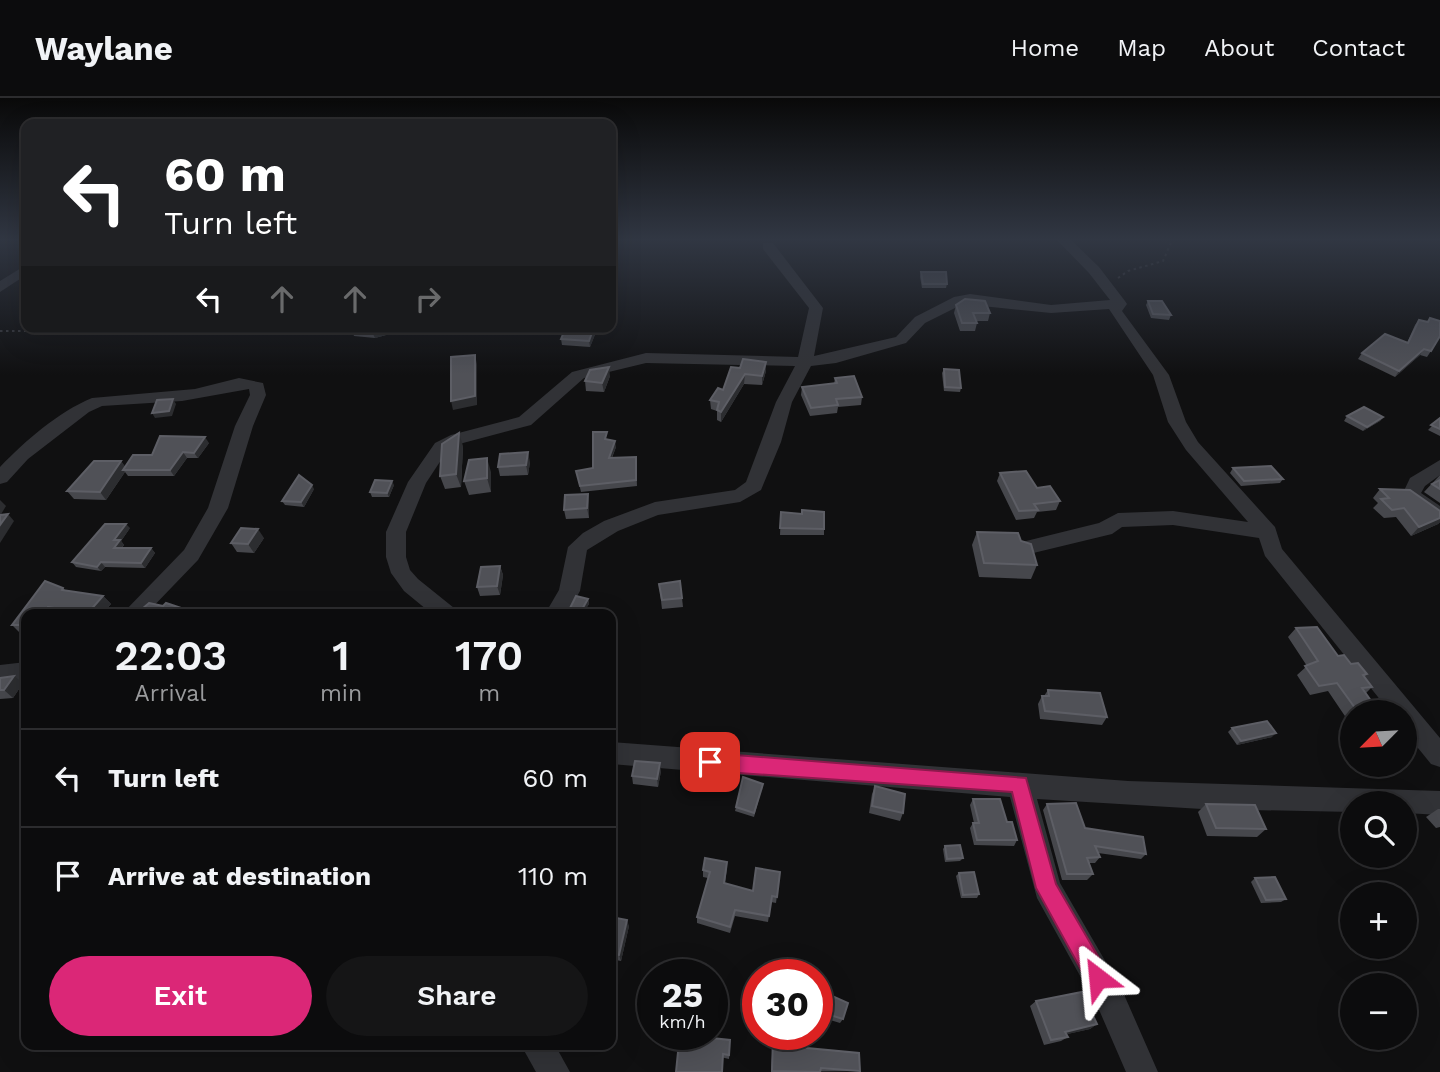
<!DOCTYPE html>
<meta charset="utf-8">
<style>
:root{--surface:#0c0c0d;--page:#151516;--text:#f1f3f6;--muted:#9a9b9d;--line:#2c2c2e;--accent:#db2777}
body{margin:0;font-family:"Work Sans",sans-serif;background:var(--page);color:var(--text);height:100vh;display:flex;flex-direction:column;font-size:26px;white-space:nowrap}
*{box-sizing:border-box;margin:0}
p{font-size:23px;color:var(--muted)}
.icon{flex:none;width:38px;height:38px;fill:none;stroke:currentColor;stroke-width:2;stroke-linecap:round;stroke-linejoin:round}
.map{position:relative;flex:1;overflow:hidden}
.side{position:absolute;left:21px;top:511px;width:595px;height:441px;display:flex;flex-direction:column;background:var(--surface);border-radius:14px;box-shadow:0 7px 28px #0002,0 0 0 2px var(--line)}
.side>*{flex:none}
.banner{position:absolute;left:21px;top:21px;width:595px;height:214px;border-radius:14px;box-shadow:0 7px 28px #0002,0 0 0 2px var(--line);background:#202124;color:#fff;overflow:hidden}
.needle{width:46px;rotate:246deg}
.buttons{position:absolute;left:1340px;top:602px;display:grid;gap:14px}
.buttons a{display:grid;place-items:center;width:77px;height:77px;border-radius:50%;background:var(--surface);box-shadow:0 7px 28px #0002,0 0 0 2px var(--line);font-size:35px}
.speed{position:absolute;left:637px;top:861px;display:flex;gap:14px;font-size:35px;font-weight:700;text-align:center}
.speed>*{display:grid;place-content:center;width:91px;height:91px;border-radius:50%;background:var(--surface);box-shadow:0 7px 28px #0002,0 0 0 2px var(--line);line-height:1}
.speed small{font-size:18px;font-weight:400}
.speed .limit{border:10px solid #d22;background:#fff;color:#111}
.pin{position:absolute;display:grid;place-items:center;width:60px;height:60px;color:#fff;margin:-30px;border-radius:14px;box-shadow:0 4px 10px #0006}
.me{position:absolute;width:77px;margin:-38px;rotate:331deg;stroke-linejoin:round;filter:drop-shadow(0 0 5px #0008)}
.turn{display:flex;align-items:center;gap:24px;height:147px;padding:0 28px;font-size:32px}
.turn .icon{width:91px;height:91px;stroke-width:2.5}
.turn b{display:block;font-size:49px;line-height:60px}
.lanes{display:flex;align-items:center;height:66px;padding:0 28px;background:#0003;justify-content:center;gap:35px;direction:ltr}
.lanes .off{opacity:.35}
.eta{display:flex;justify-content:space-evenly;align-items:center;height:119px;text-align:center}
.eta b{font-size:42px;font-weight:600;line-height:49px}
.action{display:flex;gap:14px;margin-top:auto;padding:14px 28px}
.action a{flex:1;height:80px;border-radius:42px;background:var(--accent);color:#fff;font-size:28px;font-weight:600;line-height:80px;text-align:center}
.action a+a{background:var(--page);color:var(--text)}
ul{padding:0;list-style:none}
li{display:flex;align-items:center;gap:21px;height:98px;padding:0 28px;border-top:2px solid var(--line)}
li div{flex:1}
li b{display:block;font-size:26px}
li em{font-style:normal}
header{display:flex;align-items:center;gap:42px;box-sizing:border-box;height:98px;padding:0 35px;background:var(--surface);border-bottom:2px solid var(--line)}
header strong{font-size:33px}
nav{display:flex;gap:38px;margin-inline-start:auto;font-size:24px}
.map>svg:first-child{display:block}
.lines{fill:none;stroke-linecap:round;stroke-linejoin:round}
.path{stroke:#37383d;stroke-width:2;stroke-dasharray:2.5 3.5;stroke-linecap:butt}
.minor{fill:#313236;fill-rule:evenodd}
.wall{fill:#46474c}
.shaded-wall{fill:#2c2d30}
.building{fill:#505157;stroke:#5d5e65;stroke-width:2}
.route{fill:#db2777;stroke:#8e194d;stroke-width:2}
</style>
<header>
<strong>Waylane</strong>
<nav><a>Home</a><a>Map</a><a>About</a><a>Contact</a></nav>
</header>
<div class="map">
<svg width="1440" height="974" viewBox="0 0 1440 974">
<rect width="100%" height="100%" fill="#101011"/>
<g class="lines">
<!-- path -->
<g class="path">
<polyline points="1118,180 1128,173 1163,163 1173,140"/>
<polyline points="0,233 54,233"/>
</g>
<!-- minor -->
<g class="minor">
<polygon points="1055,140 1069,140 1099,169 1125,203 1127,206 1122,213 1169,277 1186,324 1198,344 1275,429 1282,451 1440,640 1440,669 1431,666 1405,634 1405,614 1390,614 1265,458 1259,440 1173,427 1122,429 1112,436 1025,457 1018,455 1015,450 1018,445 1099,425 1118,415 1173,413 1248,424 1186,352 1168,324 1153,277 1109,211 1051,215 963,206 925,225 906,245 836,265 811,268 792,304 781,344 761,392 740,404 658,417 618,433 587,452 580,493 567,516 545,516 559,492 568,449 583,435 604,423 655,404 735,392 746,384 776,304 795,268 646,265 584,280 531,327 463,345 447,353 426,385 406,434 406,459 410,472 418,481 454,510 457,516 432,516 404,493 391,475 386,459 386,434 408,384 435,345 451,337 519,319 572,274 646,255 798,259 809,210 763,151 763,145 773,145 823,210 814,258 896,239 915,219 954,199 970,196 1051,207 1110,202 1089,175"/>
<polygon points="26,167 26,177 0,194 0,183"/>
<path d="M239,280l24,5 3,12 -13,31 -25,82 -30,52 -52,54h-24l62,-64 24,-42 27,-82 15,-31 -1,-6 -67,12 -80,5 -13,6 -61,47 -21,23 -7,2v-17c25,-26 58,-55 92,-69l103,-9z"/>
<polygon points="1440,362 1440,377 1425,388 1421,395 1440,408 1440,424 1402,397 1410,380"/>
<polygon points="26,564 26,582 0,587 0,567"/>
<polygon points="611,644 1128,683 1440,693 1440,717 1405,715 1405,705 1353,705 1353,714 1202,711 1037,701 1060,785 1122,892 1158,974 1126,974 1100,914 1037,800 1010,699 611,666"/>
<polygon points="521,947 555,947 570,974 536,974"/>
</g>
</g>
<!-- wall -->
<g class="wall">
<polygon points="921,174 947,186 946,190 922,190 920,179"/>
<polygon points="1148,203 1171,217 1169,222 1151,220 1146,207"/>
<polygon points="956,207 990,215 988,223 976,223 977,225 975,233 960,233 954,215"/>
<polygon points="1430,220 1431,253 1427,259 1420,257 1395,279 1358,261 1362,255 1407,245 1415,227 1419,222 1427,224"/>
<polygon points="566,229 598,229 590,249 562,247 561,241"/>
<polygon points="352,233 386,237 375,240 354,238"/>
<polygon points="766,264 766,273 762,287 744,286 721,324 717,322 717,313 711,311 710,302 723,292 740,270"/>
<polygon points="944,271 961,290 960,294 944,293 942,275"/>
<polygon points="610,278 604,294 586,293 585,283"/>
<polygon points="835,280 862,299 861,307 838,309 837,315 810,318 801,297 802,289 834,286"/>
<polygon points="1347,318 1383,319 1380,323 1363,333 1344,323"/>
<polygon points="1440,320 1440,338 1428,332"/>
<polygon points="608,341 608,342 616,349 612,360 636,359 637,388 581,394 576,373 593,370"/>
<polygon points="209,345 198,360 187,360 174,378 128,378 125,374 106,402 74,401 67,393 121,363 125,369 152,357"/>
<polygon points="463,348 461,389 445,391 440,378"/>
<polygon points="530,364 528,377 500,378 498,369"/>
<polygon points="1233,370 1283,381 1280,385 1241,388 1230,375"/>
<polygon points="491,374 491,394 469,397 464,383"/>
<polygon points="1000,375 1037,390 1060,403 1056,412 1037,414 1034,420 1016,422 997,383"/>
<polygon points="1440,377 1440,405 1424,394"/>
<polygon points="394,387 389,399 372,399 370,394"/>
<polygon points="314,391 304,409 285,407 282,403"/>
<polygon points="1380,391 1440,413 1440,424 1438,426 1411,438 1396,419 1384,420 1373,410 1378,405 1373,400"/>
<polygon points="588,396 589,406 589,420 566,421 564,412"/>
<polygon points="781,414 824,431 824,437 780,437"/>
<polygon points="130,430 121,443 124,447 122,450 151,450 155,455 145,470 105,469 101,473 76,469 72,464"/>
<polygon points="977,434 1021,443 1037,467 1031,481 979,479 972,447"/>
<polygon points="264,440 254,455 237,454 231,445"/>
<polygon points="500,468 503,477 500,497 480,498 477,489"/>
<polygon points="45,483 63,490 66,493 103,498 111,506 102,516 26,516 26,535 20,535 12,527"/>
<polygon points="659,486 682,500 683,509 662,511"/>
<polygon points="588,501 589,506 582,516 571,514 570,510"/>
<polygon points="1296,530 1367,576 1364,579 1372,589 1366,595 1379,614 1353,614 1353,630 1328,593 1310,597 1297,577 1307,568 1288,539"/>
<polygon points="0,580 23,585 13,600 0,601"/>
<polygon points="1048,592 1107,619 1102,627 1040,621 1038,606 1042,598 1044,598"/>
<polygon points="1232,630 1272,639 1237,647 1228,634"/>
<polygon points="661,673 658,689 633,686 632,678"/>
<polygon points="763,686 754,719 735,713 736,709"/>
<polygon points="875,688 903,715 900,723 869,715 872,696"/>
<polygon points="973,701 1007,724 1017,742 1014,748 974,747 970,730 973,725 974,725 970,707"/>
<polygon points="1047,706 1085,730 1146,756 1141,761 1098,755 1100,759 1095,765 1089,765 1093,776 1087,782 1062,782 1043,712"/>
<polygon points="1206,706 1266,731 1257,739 1207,738 1198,714"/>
<polygon points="1438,711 1440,711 1440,729 1436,730 1426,719"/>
<polygon points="945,748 963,760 960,763 945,764 943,751"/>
<polygon points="727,770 725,785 753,793 780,774 776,805 771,804 768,824 735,818 730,835 697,825 697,819 708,780 703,779 703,772"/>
<polygon points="959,775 979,796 977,800 961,800 956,778"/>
<polygon points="1255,780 1286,801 1281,804 1261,805 1251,784"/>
<polygon points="611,819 629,828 621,863 611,861"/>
<polygon points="817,878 823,894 843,921 840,925 817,918"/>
<polygon points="1036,903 1097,926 1090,931 1067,936 1068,939 1061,943 1044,947 1030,908"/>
<polygon points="702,939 730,942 729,961 674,948 673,944"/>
<polygon points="773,939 807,950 860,973 771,974"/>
</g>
<!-- shaded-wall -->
<g class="shaded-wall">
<polygon points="386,229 389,229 386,237 375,240 373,236"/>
<polygon points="594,229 598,229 590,249 589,243"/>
<polygon points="1424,251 1420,257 1395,279 1399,273"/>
<polygon points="475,257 477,266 477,307 453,312 451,303"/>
<polygon points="766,264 766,273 762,287 762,278"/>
<polygon points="609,269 610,278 604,294 602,285"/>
<polygon points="745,276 744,286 721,324 721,314"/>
<polygon points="173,301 176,306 172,318 155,320 152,315"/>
<polygon points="1383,319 1380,323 1363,333 1367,329"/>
<polygon points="459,335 463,348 461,389 456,376"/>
<polygon points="205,339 209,345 198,360 194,355"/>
<polygon points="615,343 616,349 609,366 609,360"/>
<polygon points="183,354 187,360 174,378 170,372"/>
<polygon points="528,354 530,364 528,377 526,367"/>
<polygon points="487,360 491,374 491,394 487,380"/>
<polygon points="121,363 127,371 123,372 125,374 106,402 100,394"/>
<polygon points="392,383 394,387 389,399 387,395"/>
<polygon points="312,387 314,391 304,409 301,404"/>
<polygon points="588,396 589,406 589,420 587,410"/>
<polygon points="0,402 6,408 0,418"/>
<polygon points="8,416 14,423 0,445 0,427"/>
<polygon points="1440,420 1440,424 1438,426 1411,438 1419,429"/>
<polygon points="126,426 130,430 121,443 124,447 118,454 114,450 114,442"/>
<polygon points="258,431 264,440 254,455 248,446"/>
<polygon points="151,450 155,455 145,470 141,465"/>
<polygon points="101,464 105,469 101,473 97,469"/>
<polygon points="500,468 503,477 500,497 497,488"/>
<polygon points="103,498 111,506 102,516 89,516 88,515"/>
<polygon points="588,501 589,506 582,516 581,513"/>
<polygon points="48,509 55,516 43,516"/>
<polygon points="184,511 188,516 179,516"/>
<polygon points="14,578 23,585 13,600 4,592"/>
<polygon points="1276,635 1272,639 1237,647 1241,643"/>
<polygon points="660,665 661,673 658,689 657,681"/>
<polygon points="627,822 629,828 621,863 619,857"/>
<polygon points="1097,926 1090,931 1059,938 1065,934"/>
</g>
<!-- building -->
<g class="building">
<polygon points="921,174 946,174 947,186 923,186"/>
<polygon points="965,201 985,203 990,215 973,215 977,225 962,225 956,207"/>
<polygon points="1148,203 1162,203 1171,217 1153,216"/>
<polygon points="1430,220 1440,223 1440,238 1431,253 1424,251 1399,273 1362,255 1385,236 1408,245 1419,222 1428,224"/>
<polygon points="356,229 386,229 385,233 373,236 352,233"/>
<polygon points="566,229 594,229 589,243 561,241"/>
<polygon points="475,257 475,298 451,303 451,259"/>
<polygon points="743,261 766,264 762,278 745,276 721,314 717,312 719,304 710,302 718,290 723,292 731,269 740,270"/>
<polygon points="609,269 602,285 585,283 590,272"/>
<polygon points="944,271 959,272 961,290 945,289"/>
<polygon points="854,278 862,299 836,301 838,307 811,310 802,289 837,285 835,280"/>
<polygon points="173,301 169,313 152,315 157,302"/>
<polygon points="1364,309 1383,319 1367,329 1347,318"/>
<polygon points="1440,320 1440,331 1431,327"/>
<polygon points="593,334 607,334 605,341 615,343 609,360 636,359 636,382 580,388 576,373 593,370"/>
<polygon points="459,335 456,376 440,378 442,346"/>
<polygon points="160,338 205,339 194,355 183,354 170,372 123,372 133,357 152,357"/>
<polygon points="528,354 526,367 498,369 500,356"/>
<polygon points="487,360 487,380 464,383 469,362"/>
<polygon points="94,363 121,363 100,394 67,393"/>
<polygon points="1271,368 1283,381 1244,383 1233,370"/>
<polygon points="1026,373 1037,390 1050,388 1060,403 1034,406 1038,412 1019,413 1000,375"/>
<polygon points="299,377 312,387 301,404 282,403"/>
<polygon points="375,382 392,383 387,395 370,394"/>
<polygon points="1440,382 1440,391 1432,386"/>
<polygon points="1380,391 1410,392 1440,413 1440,420 1419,429 1404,410 1392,412 1381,401 1389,400"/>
<polygon points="588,396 587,410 564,412 565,397"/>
<polygon points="802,412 824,414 824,431 780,430 781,414 802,416"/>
<polygon points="8,416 0,427 0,417"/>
<polygon points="105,426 126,426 114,442 120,442 114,450 151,450 141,465 101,464 97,469 72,464"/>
<polygon points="241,430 258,431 248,446 231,445"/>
<polygon points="977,434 1018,435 1021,443 1031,446 1037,467 984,465"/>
<polygon points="500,468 497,488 477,489 481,469"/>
<polygon points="45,483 63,490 62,492 103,498 88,515 48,509 43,516 26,516 26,527 12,527"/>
<polygon points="680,483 682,500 662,502 659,486"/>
<polygon points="576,498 588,501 581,513 570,510"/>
<polygon points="149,505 163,508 166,505 184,511 179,516 128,516 132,512 142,511"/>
<polygon points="1317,529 1338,558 1344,557 1351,566 1358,565 1367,576 1363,577 1372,589 1362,590 1379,614 1358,614 1337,585 1319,588 1305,568 1318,563 1296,530"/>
<polygon points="14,578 4,592 0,592 0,580"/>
<polygon points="1048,592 1100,595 1107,619 1045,613 1042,598 1049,598"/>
<polygon points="1267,623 1276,635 1241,643 1232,630"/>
<polygon points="635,663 660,665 657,681 632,678"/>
<polygon points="743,679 763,686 754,715 736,709"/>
<polygon points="875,688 905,696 903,715 872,708"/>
<polygon points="973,701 1000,701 1007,724 1012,724 1017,742 977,742 973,725 979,725"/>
<polygon points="1076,705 1085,730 1143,739 1146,756 1095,748 1100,759 1087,760 1093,776 1067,776 1047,706"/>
<polygon points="1206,706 1255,707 1266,731 1216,730"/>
<polygon points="960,747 963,760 947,761 945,748"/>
<polygon points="705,760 727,764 724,785 753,793 756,770 780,774 777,799 772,798 769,818 735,812 730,829 697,819 710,774 703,772"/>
<polygon points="974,774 979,796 963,797 959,775"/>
<polygon points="1275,779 1286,801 1266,802 1255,780"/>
<polygon points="611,819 627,822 619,857 611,856"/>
<polygon points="800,874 811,877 800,877"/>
<polygon points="817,878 825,880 823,894 848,905 843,921 817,913"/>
<polygon points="1082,894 1097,926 1065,934 1068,939 1051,942 1036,903"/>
<polygon points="651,900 653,900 653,912 650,912"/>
<polygon points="674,936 702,936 702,939 730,942 729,957 723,956 722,974 676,974 679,944 673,944"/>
<polygon points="773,939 807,942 807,950 859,955 860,973 821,970 820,974 772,973"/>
</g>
<!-- sky -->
<linearGradient id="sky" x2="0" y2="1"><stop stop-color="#090909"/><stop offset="0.51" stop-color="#313743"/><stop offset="1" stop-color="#313743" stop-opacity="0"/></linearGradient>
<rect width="1440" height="277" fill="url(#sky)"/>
<!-- route -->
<polygon class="route" points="710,655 1026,680 1056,786 1106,872 1109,880 1106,888 1098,892 1090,888 1036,790 1012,694 710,673 703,670 701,664 703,658"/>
</svg>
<div class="buttons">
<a><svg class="needle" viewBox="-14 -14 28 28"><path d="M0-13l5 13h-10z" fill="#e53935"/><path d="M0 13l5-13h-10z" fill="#9a9b9d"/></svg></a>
<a><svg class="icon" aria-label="search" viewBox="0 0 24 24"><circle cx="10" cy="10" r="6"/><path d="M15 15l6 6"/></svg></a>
<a>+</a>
<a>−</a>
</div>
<div class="speed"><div>25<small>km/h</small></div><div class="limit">30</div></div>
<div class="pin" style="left:710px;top:664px;background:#d93025"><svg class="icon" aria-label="arrive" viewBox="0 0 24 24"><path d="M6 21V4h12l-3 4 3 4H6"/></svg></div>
<svg class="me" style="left:1098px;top:880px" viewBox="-20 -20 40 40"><path d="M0-17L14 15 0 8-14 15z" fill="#db2777" stroke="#fff" stroke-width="4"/></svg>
<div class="banner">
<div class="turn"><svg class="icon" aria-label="left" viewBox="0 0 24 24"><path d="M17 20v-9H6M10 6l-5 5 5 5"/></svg><div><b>60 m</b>Turn left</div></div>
<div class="lanes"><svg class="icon" aria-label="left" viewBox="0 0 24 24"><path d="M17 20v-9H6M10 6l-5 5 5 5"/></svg><svg class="icon off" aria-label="ahead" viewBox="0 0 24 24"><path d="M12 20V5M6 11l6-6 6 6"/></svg><svg class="icon off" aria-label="ahead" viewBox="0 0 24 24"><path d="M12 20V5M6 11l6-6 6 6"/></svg><svg class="icon off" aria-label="right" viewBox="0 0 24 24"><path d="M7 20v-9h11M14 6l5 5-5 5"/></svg></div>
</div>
<section class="side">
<div class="eta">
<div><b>22:03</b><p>Arrival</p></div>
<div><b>1</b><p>min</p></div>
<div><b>170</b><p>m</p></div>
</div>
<ul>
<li><svg class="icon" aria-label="left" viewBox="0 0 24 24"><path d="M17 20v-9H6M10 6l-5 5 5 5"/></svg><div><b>Turn left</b></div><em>60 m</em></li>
<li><svg class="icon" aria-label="arrive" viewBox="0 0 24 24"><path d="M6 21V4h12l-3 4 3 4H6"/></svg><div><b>Arrive at destination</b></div><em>110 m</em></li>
</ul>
<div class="action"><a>Exit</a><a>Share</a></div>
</section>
</div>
